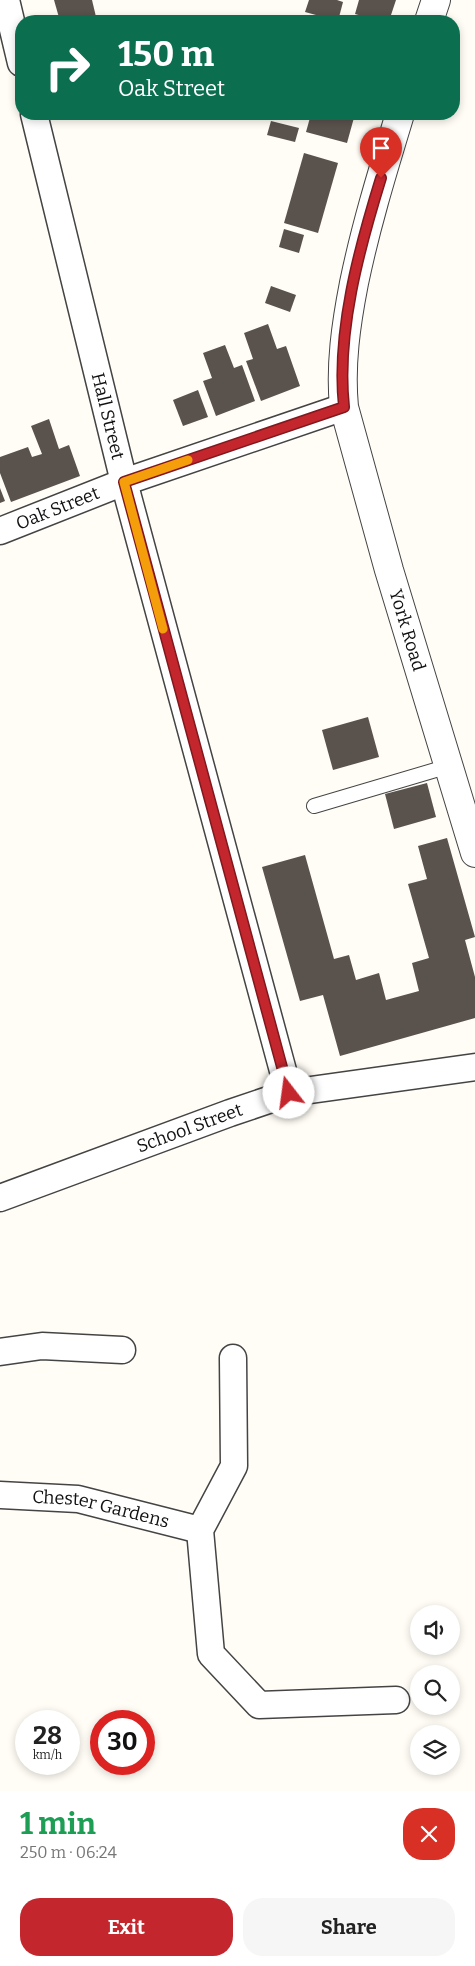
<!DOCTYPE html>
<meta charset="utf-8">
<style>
:root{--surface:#fff;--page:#f6f6f6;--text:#222;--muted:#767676;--accent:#c4262e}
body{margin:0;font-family:Bitter,serif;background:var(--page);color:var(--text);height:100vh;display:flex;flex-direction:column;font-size:19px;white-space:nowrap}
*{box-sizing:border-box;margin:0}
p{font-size:16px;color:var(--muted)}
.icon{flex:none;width:28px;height:28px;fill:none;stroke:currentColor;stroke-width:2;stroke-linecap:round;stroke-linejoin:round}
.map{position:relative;height:1791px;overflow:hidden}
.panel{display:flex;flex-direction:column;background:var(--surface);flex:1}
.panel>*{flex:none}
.guide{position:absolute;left:15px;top:15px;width:445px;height:105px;border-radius:20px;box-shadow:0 2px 8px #0003;background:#0b6e4f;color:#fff;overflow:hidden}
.tools{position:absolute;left:410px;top:1605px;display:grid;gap:10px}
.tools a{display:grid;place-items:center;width:50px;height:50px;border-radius:50%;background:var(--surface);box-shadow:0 2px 8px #0003;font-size:25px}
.speed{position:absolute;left:15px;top:1710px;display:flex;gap:10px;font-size:25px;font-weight:700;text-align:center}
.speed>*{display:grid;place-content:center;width:65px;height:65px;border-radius:50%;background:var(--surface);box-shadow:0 2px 8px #0003;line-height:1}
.speed small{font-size:12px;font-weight:400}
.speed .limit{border:8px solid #d22;background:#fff;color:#111}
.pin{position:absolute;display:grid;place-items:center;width:42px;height:42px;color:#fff;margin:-51px -21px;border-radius:50% 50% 50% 0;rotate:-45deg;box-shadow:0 0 5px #0007}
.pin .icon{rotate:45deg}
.me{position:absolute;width:55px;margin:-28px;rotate:345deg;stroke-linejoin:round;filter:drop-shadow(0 0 4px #0008)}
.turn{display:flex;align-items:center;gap:18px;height:105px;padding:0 20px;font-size:22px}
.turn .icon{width:65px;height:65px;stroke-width:2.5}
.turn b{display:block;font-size:35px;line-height:42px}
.round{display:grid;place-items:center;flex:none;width:52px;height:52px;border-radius:20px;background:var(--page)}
.head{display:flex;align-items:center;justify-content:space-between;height:85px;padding:0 20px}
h1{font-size:30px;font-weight:700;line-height:38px;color:#1e9e55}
.cta{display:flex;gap:10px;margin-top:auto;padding:10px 20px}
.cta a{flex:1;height:58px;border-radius:20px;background:var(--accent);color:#fff;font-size:20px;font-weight:700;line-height:58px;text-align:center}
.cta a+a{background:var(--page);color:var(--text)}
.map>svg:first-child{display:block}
.building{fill:#5a524d}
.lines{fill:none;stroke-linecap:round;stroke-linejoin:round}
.service-casing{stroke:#444;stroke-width:16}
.minor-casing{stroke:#444;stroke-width:29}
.tertiary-casing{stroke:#444;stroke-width:30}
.service{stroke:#fff;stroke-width:14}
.minor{stroke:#fff;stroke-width:26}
.tertiary{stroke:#fff;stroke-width:28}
.route-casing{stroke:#7f191e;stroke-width:12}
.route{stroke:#c4262e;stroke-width:9}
.slow{stroke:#f59e0b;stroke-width:9}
.labels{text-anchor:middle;stroke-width:5;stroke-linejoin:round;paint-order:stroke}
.street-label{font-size:18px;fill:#111;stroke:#fff}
</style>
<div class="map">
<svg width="475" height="1791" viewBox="0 0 475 1791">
<rect width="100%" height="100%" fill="#fffdf5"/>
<!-- building -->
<g class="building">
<polygon points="54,0 92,0 97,21 60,21"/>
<polygon points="309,0 337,0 343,2 338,21 305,12"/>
<polygon points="359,0 396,0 389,21 380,21 355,14"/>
<polygon points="311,114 355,114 347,143 306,132"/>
<polygon points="271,121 299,128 295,142 267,135"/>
<polygon points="304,153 338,163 318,233 284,223"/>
<polygon points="284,229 304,235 299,253 279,247"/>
<polygon points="271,286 296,295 290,312 265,303"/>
<polygon points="268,324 277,349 286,346 300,386 261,401 246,361 253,359 244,333"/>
<polygon points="225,345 234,368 242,365 255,401 216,416 203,381 212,378 203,353"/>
<polygon points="198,390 208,417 183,426 173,400"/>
<polygon points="49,419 59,449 69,445 80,476 11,502 0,473 0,457 28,447 32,457 42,454 31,426"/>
<polygon points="0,488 5,501 0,503"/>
<polygon points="368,717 379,757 333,770 322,730"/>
<polygon points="427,783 436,817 394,829 385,794"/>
<polygon points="447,838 475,937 465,940 475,977 475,1018 340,1056 323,995 300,1001 262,867 305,855 334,959 349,955 356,980 379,973 386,1000 419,991 412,963 429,958 408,884 427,879 418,846"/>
</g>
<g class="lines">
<defs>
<polyline id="service" points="314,806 449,766"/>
<g id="minor">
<polyline points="6,0 21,63"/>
<path id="s1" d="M34,114l90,368 165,611"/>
<path id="s2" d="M0,531l124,-49 220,-75"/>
<path id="s3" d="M0,1198l230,-85 59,-20 186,-26"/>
<polyline points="0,1352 42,1346 122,1350"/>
<polyline points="233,1358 234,1466 200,1530 211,1654 259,1705 396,1700"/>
<path id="s4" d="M0,1495l78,4 122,31"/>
</g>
<g id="tertiary">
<polyline points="429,21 436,0"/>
<path id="s5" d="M400,114c-17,56 -34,111 -46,169 -8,41 -14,82 -10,124l45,163 86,283"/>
</g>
</defs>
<!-- service casing -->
<use href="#service" class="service-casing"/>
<!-- minor casing -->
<use href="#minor" class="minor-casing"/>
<!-- tertiary casing -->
<use href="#tertiary" class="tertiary-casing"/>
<!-- service -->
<use href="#service" class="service"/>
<!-- minor -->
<use href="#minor" class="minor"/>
<!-- tertiary -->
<use href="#tertiary" class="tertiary"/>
</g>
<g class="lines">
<defs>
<path id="route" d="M289,1093l-165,-611 220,-75c-8,-74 15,-158 37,-229"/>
</defs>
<!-- route casing -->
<use href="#route" class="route-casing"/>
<!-- route -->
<use href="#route" class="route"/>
<!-- slow -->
<polyline class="slow" points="163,629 124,482 188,460"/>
</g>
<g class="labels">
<!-- street labels -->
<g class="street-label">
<text dy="6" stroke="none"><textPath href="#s1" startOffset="311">Hall Street</textPath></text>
<text dy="6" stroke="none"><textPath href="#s2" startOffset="62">Oak Street</textPath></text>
<text dy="6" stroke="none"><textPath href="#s5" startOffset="532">York Road</textPath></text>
<text dy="6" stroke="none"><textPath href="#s3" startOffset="202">School Street</textPath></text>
<text dy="6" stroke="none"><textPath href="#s4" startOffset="102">Chester Gardens</textPath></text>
</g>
</g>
</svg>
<div class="tools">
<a><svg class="icon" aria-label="sound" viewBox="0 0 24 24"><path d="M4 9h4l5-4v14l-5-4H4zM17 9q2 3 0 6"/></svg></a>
<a><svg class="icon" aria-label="search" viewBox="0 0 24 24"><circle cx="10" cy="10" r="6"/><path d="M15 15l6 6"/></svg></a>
<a><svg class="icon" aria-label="layers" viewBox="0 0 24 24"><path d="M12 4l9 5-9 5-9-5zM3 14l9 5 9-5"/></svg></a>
</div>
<div class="speed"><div>28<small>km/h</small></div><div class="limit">30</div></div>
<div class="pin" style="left:381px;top:178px;background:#d93025"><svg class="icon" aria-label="arrive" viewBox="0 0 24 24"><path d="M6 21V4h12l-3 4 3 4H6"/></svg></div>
<svg class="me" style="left:289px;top:1093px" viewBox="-20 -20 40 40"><circle r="19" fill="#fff"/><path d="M0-13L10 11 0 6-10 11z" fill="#c4262e"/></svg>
<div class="guide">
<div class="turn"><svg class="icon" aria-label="right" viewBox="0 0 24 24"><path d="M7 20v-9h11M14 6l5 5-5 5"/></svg><div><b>150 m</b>Oak Street</div></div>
</div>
</div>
<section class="panel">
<div class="head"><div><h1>1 min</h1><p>250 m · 06:24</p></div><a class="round" style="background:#d93025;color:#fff"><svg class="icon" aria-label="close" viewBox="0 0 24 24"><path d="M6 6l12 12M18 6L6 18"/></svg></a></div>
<div class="cta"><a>Exit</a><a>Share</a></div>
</section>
